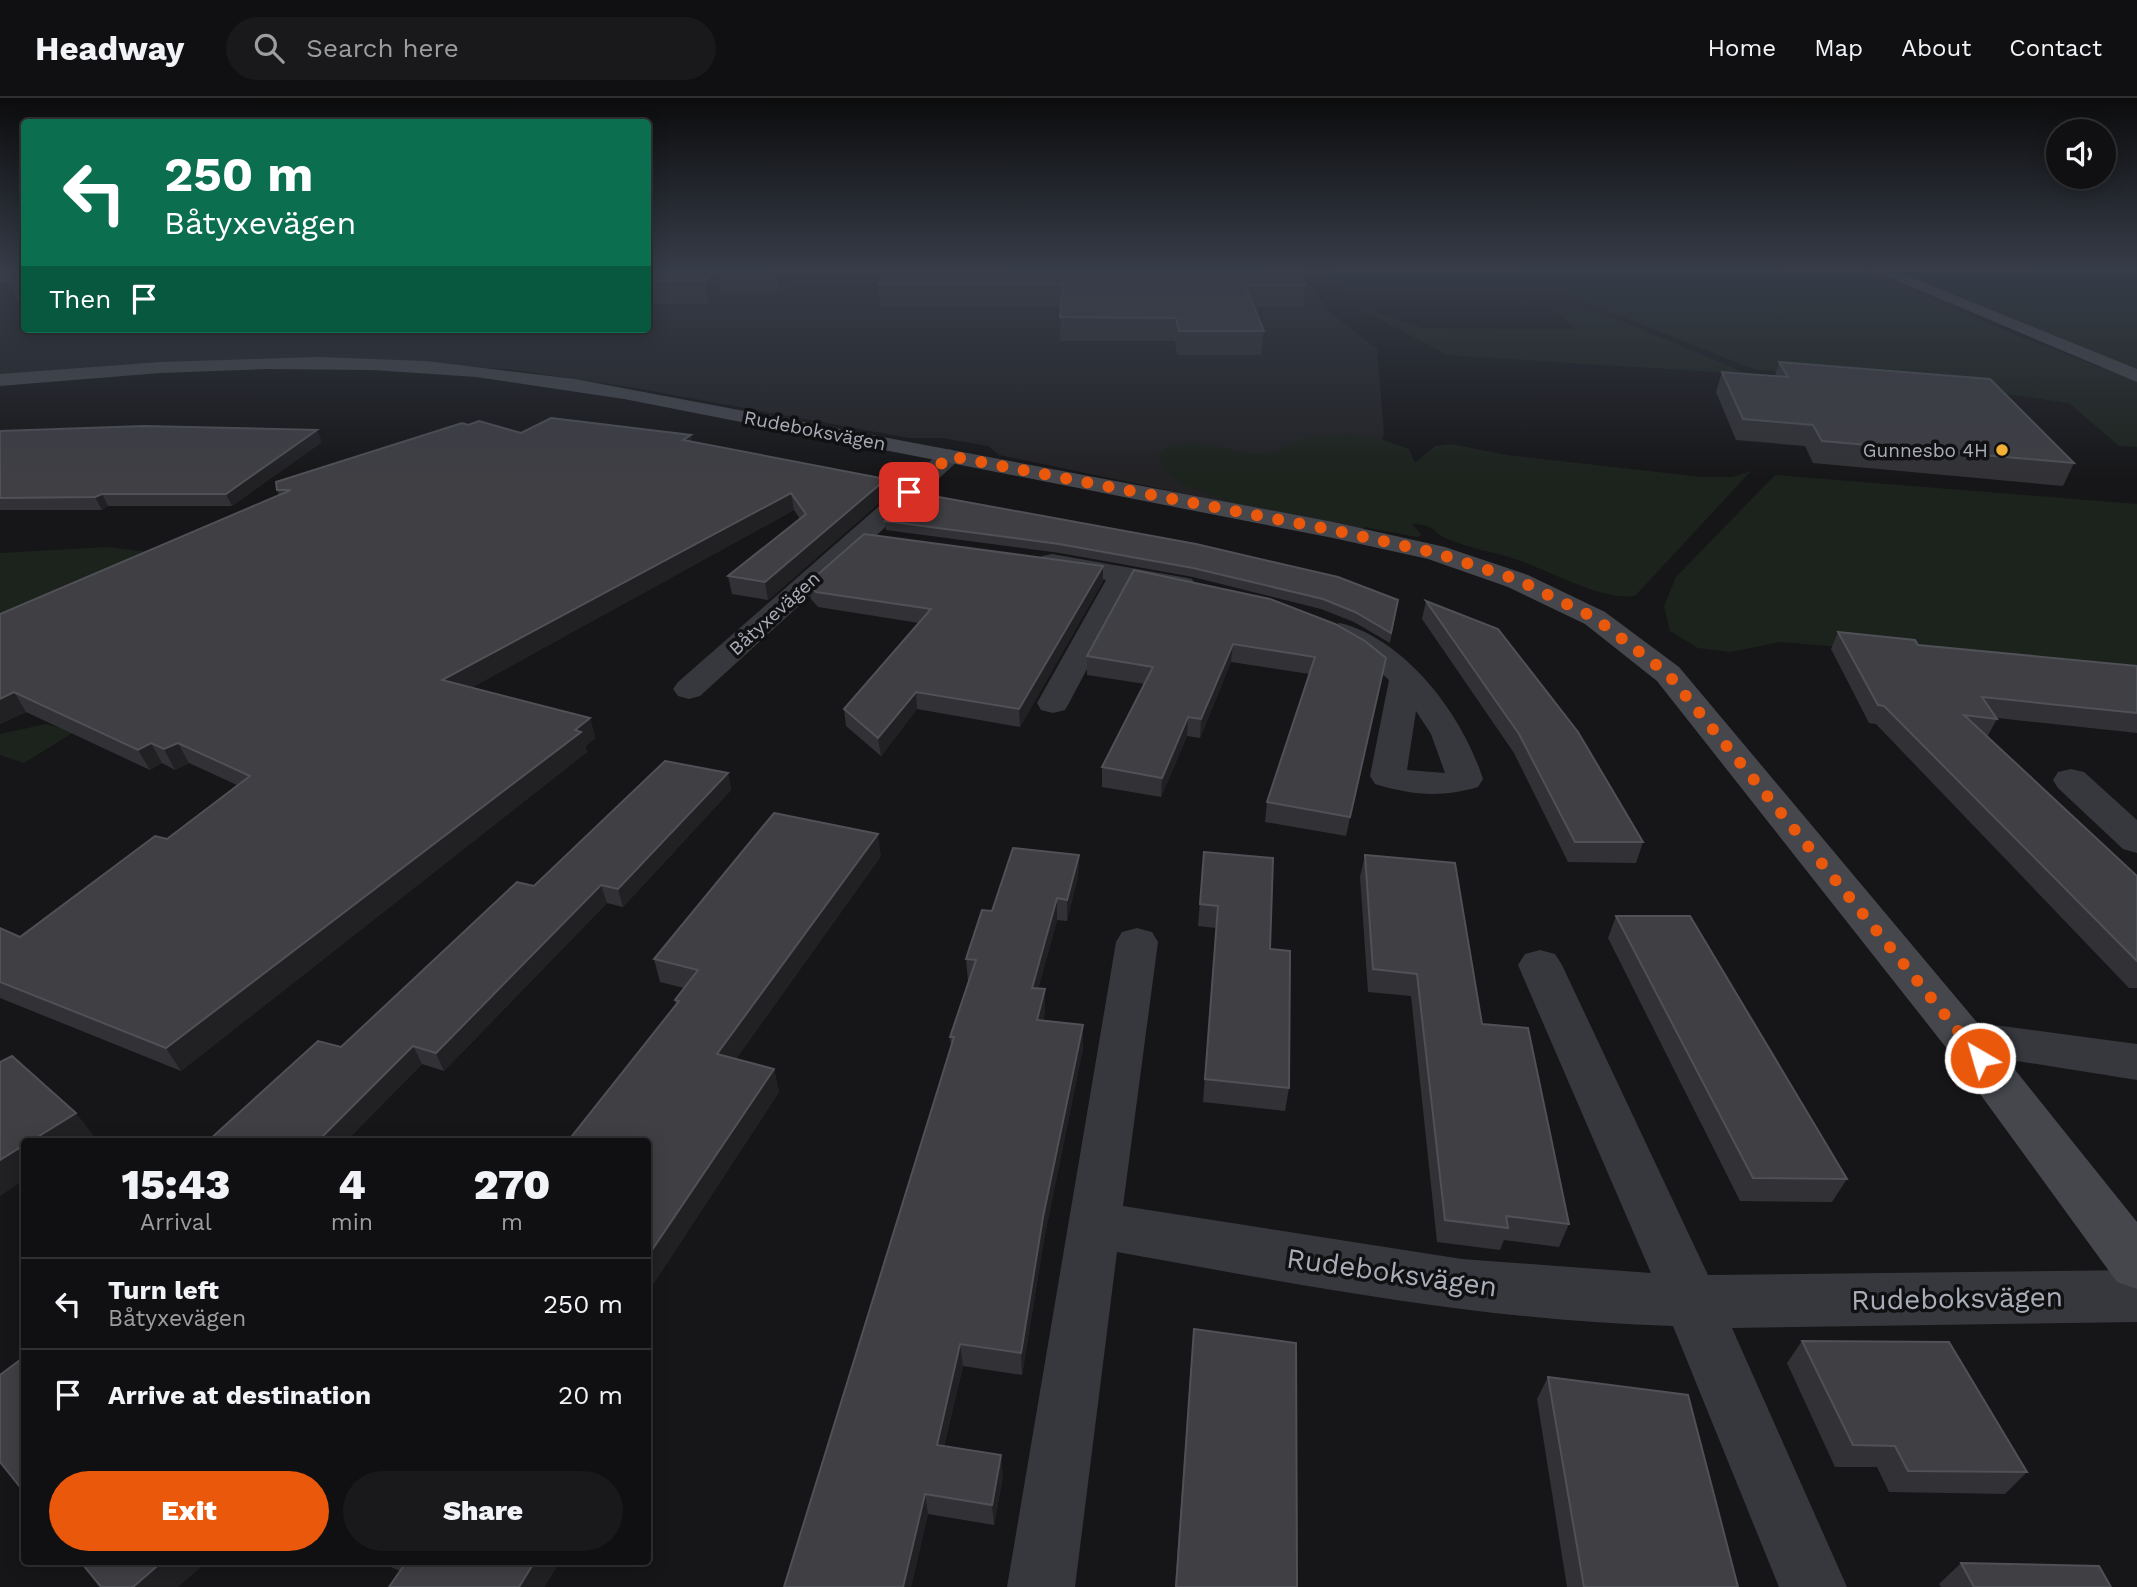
<!DOCTYPE html>
<meta charset="utf-8">
<style>
:root{--surface:#101012;--page:#19191b;--text:#f1f3f6;--muted:#9c9d9f;--line:#303032;--accent:#ea580c}
body{margin:0;font-family:"Work Sans",sans-serif;background:var(--page);color:var(--text);height:100vh;display:flex;flex-direction:column;font-size:26px;white-space:nowrap}
*{box-sizing:border-box;margin:0}
p{font-size:23px;color:var(--muted)}
.icon{flex:none;width:38px;height:38px;fill:none;stroke:currentColor;stroke-width:2;stroke-linecap:round;stroke-linejoin:round}
.map{position:relative;flex:1;overflow:hidden}
.sheet{position:absolute;left:21px;top:1040px;width:630px;height:427px;display:flex;flex-direction:column;background:var(--surface);border-radius:7px;box-shadow:0 4px 18px #0003,0 0 0 2px var(--line)}
.sheet>*{flex:none}
.guide{position:absolute;left:21px;top:21px;width:630px;height:214px;border-radius:7px;box-shadow:0 4px 18px #0003,0 0 0 2px var(--line);background:#0b6e4f;color:#fff;overflow:hidden}
.fabs{position:absolute;left:2046px;top:21px;display:grid;gap:14px}
.fabs a{display:grid;place-items:center;width:70px;height:70px;border-radius:50%;background:var(--surface);box-shadow:0 4px 18px #0003,0 0 0 2px var(--line);font-size:35px}
.pin{position:absolute;display:grid;place-items:center;width:60px;height:60px;color:#fff;margin:-30px;border-radius:14px;box-shadow:0 4px 10px #0006}
.me{position:absolute;width:77px;margin:-38px;rotate:322deg;stroke-linejoin:round;filter:drop-shadow(0 0 5px #0008)}
.turn{display:flex;align-items:center;gap:24px;height:147px;padding:0 28px;font-size:32px}
.turn .icon{width:91px;height:91px;stroke-width:2.5}
.turn b{display:block;font-size:49px;line-height:60px}
.then{display:flex;align-items:center;height:66px;padding:0 28px;background:#0003;gap:14px;font-size:26px}
.eta{display:flex;justify-content:space-evenly;align-items:center;height:119px;text-align:center}
.eta b{font-size:42px;font-weight:800;line-height:49px}
.cta{display:flex;gap:14px;margin-top:auto;padding:14px 28px}
.cta a{flex:1;height:80px;border-radius:42px;background:var(--accent);color:#fff;font-size:28px;font-weight:800;line-height:80px;text-align:center}
.cta a+a{background:var(--page);color:var(--text)}
ul{padding:0;list-style:none}
li{display:flex;align-items:center;gap:21px;height:91px;padding:0 28px;border-top:2px solid var(--line)}
li div{flex:1}
li b{display:block;font-size:26px}
li em{font-style:normal}
header{display:flex;align-items:center;gap:42px;box-sizing:border-box;height:98px;padding:0 35px;background:var(--surface);border-bottom:2px solid var(--line)}
header strong{font-size:33px}
nav{display:flex;gap:38px;margin-inline-start:auto;font-size:24px}
.search{width:490px;height:63px;background:var(--page);display:flex;align-items:center;gap:18px;box-sizing:border-box;padding:0 24px;border-radius:38px;color:var(--muted);font-size:26px}
.map>svg:first-child{display:block}
.built{fill:#222225}
.green{fill:#1c231d}
.lines{fill:none;stroke-linecap:round;stroke-linejoin:round}
.street{fill:#37383d;fill-rule:evenodd}
.secondary{fill:#45474d;fill-rule:evenodd}
.wall{fill:#323236}
.shaded-wall{fill:#212124}
.building{fill:#3f3f44;stroke:#4f5156;stroke-width:2}
.route{stroke:#ea580c;stroke-width:12;stroke-dasharray:0 21.6}
.poi-dot{fill:#f2b134;stroke:#111113;stroke-width:2.5}
.labels{text-anchor:middle;stroke-width:7;stroke-linejoin:round;paint-order:stroke}
.far-street-label{font-size:19px;fill:#a8adb8;stroke:#111113}
.far-poi-label{font-size:19px;fill:#a8adb8;stroke:#111113;text-anchor:end}
.near-street-label{font-size:28px;fill:#a8adb8;stroke:#111113}
</style>
<header>
<strong>Headway</strong>
<div class="search"><svg class="icon" aria-label="search" viewBox="0 0 24 24"><circle cx="10" cy="10" r="6"/><path d="M15 15l6 6"/></svg>Search here</div>
<nav><a>Home</a><a>Map</a><a>About</a><a>Contact</a></nav>
</header>
<div class="map">
<svg width="2137" height="1489" viewBox="0 0 2137 1489">
<rect width="100%" height="100%" fill="#161618"/>
<!-- built -->
<polygon class="built" points="0,173 24,173 24,231 648,231 648,173 1301,173 1327,212 1377,251 1384,335 1363,433 999,357 988,348 942,340 909,340 635,290 516,272 406,264 0,277"/>
<!-- green -->
<g class="green">
<polygon points="1330,173 1867,173 2018,238 2137,283 2137,349 2119,348 2069,305 1923,284 1756,272 1563,195 1343,194"/>
<polygon points="1894,173 2137,173 2137,272 2108,262"/>
<polygon points="1349,205 1423,230 1576,231 1551,209 1602,215 1741,273 1730,275 1447,257"/>
<path d="M1349,335l29,5 31,11 6,14 20,-17 16,-2 56,11 196,22h30l18,-6 -116,125c-35,4 -82,-24 -117,-36 -22,-8 -47,-11 -68,-20 -20,-7 -10,-15 -38,-16l10,11 -5,2 -191,-36 -46,-18 -16,-13 -5,-15c25,-28 70,0 102,-1 17,0 30,-10 46,-16 12,-4 29,-3 42,-5z"/>
<polygon points="1775,377 2137,406 2137,573 1780,544 1730,554 1698,550 1670,533 1664,508 1676,479"/>
<polygon points="106,449 150,454 0,518 0,455"/>
<polygon points="46,626 74,634 24,665 0,657 0,636"/>
</g>
<g class="lines">
<!-- street -->
<g class="street">
<polygon points="950,351 961,358 958,363 700,598 689,601 678,598 673,591 678,584 942,353"/>
<polygon points="1052,456 1182,479 1192,481 1196,487 1192,493 1182,495 1132,486 1069,605 1065,612 1053,615 1041,612 1037,605 1106,482 1042,470 1038,464 1042,458"/>
<path d="M1340,525c67,17 123,93 143,156l-5,8c-37,11 -67,8 -103,-3l-5,-8 19,-96 -19,-17 -41,-25 -4,-6 4,-6zM1416,613l15,23 14,39 -38,-3z"/>
<polygon points="2071,671 2084,674 2137,722 2137,755 2123,751 2058,690 2053,682 2058,674"/>
<path d="M1137,830l15,4 6,10 -35,264 339,53 189,14 -133,-308 7,-11 15,-4 15,4 7,11 146,310 429,-5v52l-405,6 115,259h-68l-106,-261c-188,-5 -372,-41 -556,-74l-42,335h-68l109,-645 6,-10z"/>
<polygon points="1964,923 2137,946 2137,982 1948,952 1941,940 1948,928"/>
</g>
<!-- secondary -->
<g class="secondary">
<polygon points="1874,173 1895,173 2137,271 2137,284"/>
<polygon points="320,259 426,263 575,281 1333,424 1445,449 1528,477 1605,514 1679,569 1980,928 2137,1124 2137,1191 2117,1184 1948,952 1657,583 1585,526 1508,489 1428,461 1333,440 624,301 476,279 373,272 266,271 160,275 0,288 0,276 160,264"/>
</g>
</g>
<!-- wall -->
<g class="wall">
<polygon points="0,173 24,173 24,204 18,204"/>
<polygon points="648,173 797,173 779,194 720,194 709,206 648,206"/>
<polygon points="878,186 1305,187 1303,209 1254,209 1264,233 1261,257 1177,257 1175,243 1060,243 1061,209 880,208"/>
<polygon points="1779,264 2074,365 2063,388 1813,365 1805,348 1736,342 1716,294 1722,274 1775,278"/>
<polygon points="468,327 521,335 692,343 887,398 768,502 732,496 728,478 800,421 794,412 471,590 590,620 595,640 585,649 587,654 181,973 0,900 0,830 20,839 167,741 237,687 189,665 175,672 162,665 150,672 26,614 0,626 0,516 279,397 277,392"/>
<polygon points="0,333 322,344 232,408 108,408 102,412 0,412"/>
<polygon points="917,395 1398,502 1390,545 1354,524 1321,511 1193,479 1060,455 886,432 885,423"/>
<polygon points="1103,468 1103,483 1020,629 917,611 881,658 846,628 844,611 919,525 818,509 811,501 808,485"/>
<polygon points="1134,472 1386,560 1346,738 1265,724 1267,704 1309,576 1231,564 1200,640 1187,638 1161,699 1102,689 1102,669 1145,586 1087,577 1087,558"/>
<polygon points="1426,503 1643,744 1636,765 1568,764 1514,655 1422,521"/>
<polygon points="1838,534 1918,547 2137,568 2137,635 1997,620 1997,621 1987,639 2137,778 2137,890 2129,890 1876,626 1869,625 1831,551"/>
<polygon points="728,675 731,692 623,809 607,805 444,973 422,966 346,1043 208,1043 341,949 534,788"/>
<polygon points="1204,754 1289,990 1285,1013 1203,1004 1216,830 1198,828"/>
<polygon points="1079,757 1078,778 1067,823 1057,822 1038,891 1045,914 1043,922 1083,950 1044,1141 1022,1277 963,1268 944,1348 1003,1378 994,1427 928,1416 911,1489 951,949 950,939 969,883 968,883 966,861 992,813"/>
<polygon points="1365,757 1569,1126 1559,1149 1504,1142 1500,1152 1437,1144 1411,898 1368,894 1360,779"/>
<polygon points="881,758 736,961 774,971 779,994 648,1194 676,907 675,902 684,890 660,884 654,861"/>
<polygon points="1616,818 1847,1081 1832,1104 1740,1103 1608,840"/>
<polygon points="1194,1231 1297,1489 1175,1489 1192,1254"/>
<polygon points="1802,1243 2027,1374 2005,1396 1889,1394 1877,1369 1835,1369 1787,1265"/>
<polygon points="1548,1279 1738,1489 1567,1489 1537,1301"/>
<polygon points="377,1463 560,1463 544,1489 389,1489 400,1473"/>
<polygon points="1961,1465 2111,1489 1941,1489 1939,1486"/>
</g>
<!-- shaded-wall -->
<g class="shaded-wall">
<polygon points="716,173 717,173 720,194 709,206 705,183"/>
<polygon points="776,173 797,173 779,194"/>
<polygon points="7,182 18,204 0,211 0,184"/>
<polygon points="317,332 322,344 232,408 226,396"/>
<polygon points="691,337 694,353 683,342"/>
<polygon points="886,381 887,398 768,502 765,484"/>
<polygon points="791,395 794,412 449,602 442,582"/>
<polygon points="102,396 108,408 102,412 95,399"/>
<polygon points="1103,468 1103,483 1020,629 1019,611"/>
<polygon points="1233,546 1231,564 1200,640 1201,621"/>
<polygon points="14,594 26,614 0,626 0,601"/>
<polygon points="916,594 917,611 881,658 878,640"/>
<polygon points="1188,619 1187,638 1161,699 1162,680"/>
<polygon points="590,620 595,640 585,649 587,654 181,973 166,950"/>
<polygon points="151,645 162,665 150,672 138,652"/>
<polygon points="178,645 189,665 175,672 164,651"/>
<polygon points="728,675 731,692 623,809 618,791"/>
<polygon points="878,736 881,758 723,979 717,956"/>
<polygon points="1079,757 1078,778 1067,823 1067,802"/>
<polygon points="601,787 607,805 444,973 436,955"/>
<polygon points="1057,800 1057,822 1032,912 1032,890"/>
<polygon points="1045,891 1045,914 1037,944 1037,922"/>
<polygon points="1083,927 1083,950 1044,1141 1022,1277 1021,1255 1043,1119"/>
<polygon points="413,948 422,966 346,1043 318,1043"/>
<polygon points="774,971 779,994 648,1194 648,1158"/>
<polygon points="76,1015 94,1038 87,1043 31,1043"/>
<polygon points="24,1047 24,1082 0,1098 0,1062"/>
<polygon points="960,1246 963,1268 939,1368 937,1347"/>
<polygon points="1001,1357 1003,1378 994,1427 992,1407"/>
<polygon points="925,1396 928,1416 911,1489 903,1489"/>
<polygon points="163,1463 208,1463 178,1489 133,1489"/>
<polygon points="535,1463 560,1463 544,1489 519,1489"/>
</g>
<!-- building -->
<g class="building">
<polygon points="0,173 24,173 24,182 7,182 0,184"/>
<polygon points="648,173 716,173 705,183 648,183"/>
<polygon points="885,173 1297,173 1305,187 1245,187 1264,233 1179,233 1176,220 1060,219 1063,186 878,186"/>
<polygon points="1779,264 1990,281 2074,365 1822,343 1813,327 1743,321 1722,274 1788,279"/>
<polygon points="551,320 691,337 683,342 886,381 765,484 728,478 806,416 791,395 442,582 590,620 575,632 581,634 166,950 0,884 0,830 20,839 155,738 167,741 250,678 178,645 164,651 151,645 138,652 14,594 0,601 0,516 291,392 277,392 276,384 462,325 468,327 479,323 521,335"/>
<polygon points="144,328 317,332 226,396 102,396 95,399 0,400 0,333"/>
<polygon points="917,395 1196,446 1338,479 1398,502 1391,535 1355,514 1323,501 1193,470 1059,446 885,423"/>
<polygon points="864,436 1103,468 1019,611 916,594 878,640 844,611 931,511 816,494 808,485"/>
<polygon points="1134,472 1270,501 1335,526 1365,543 1386,560 1350,719 1267,704 1315,559 1233,546 1201,621 1188,619 1162,680 1102,669 1153,569 1087,558"/>
<polygon points="1426,503 1498,531 1578,634 1643,744 1575,744 1519,636"/>
<polygon points="1838,534 1915,542 1918,547 2137,568 2137,615 1982,599 1997,621 1964,617 2137,778 2137,863 1884,608 1878,607"/>
<polygon points="665,663 728,675 618,791 601,787 436,955 413,948 318,1043 208,1043 318,943 341,949 517,784 534,788"/>
<polygon points="774,715 878,736 717,956 774,971 648,1158 648,1043 568,1043 679,903 675,902 698,872 654,861"/>
<polygon points="1013,750 1079,757 1067,802 1057,800 1032,890 1045,891 1037,922 1083,927 1043,1119 1021,1255 960,1246 937,1347 1001,1357 992,1407 925,1396 903,1489 784,1489 954,939 950,939 976,862 966,861 982,812 992,813"/>
<polygon points="1204,754 1273,760 1270,851 1290,853 1289,990 1205,981 1218,808 1200,806"/>
<polygon points="1365,757 1455,765 1482,926 1528,930 1569,1126 1506,1118 1508,1130 1445,1122 1417,876 1373,871"/>
<polygon points="1616,818 1690,818 1847,1081 1753,1080"/>
<polygon points="12,958 76,1015 31,1043 24,1043 24,1047 0,1062 0,964"/>
<polygon points="1194,1231 1296,1245 1297,1489 1176,1489"/>
<polygon points="1802,1243 1949,1244 2027,1374 1908,1373 1895,1348 1853,1347"/>
<polygon points="24,1259 24,1394 0,1364 0,1277"/>
<polygon points="1548,1279 1688,1297 1738,1489 1584,1489"/>
<polygon points="80,1463 163,1463 133,1489 101,1489"/>
<polygon points="407,1463 535,1463 519,1489 389,1489"/>
<polygon points="1961,1465 2099,1468 2111,1489 1974,1489"/>
</g>
<!-- sky -->
<linearGradient id="sky" x2="0" y2="1"><stop stop-color="#0c0c0d"/><stop offset="0.45" stop-color="#363c48"/><stop offset="1" stop-color="#363c48" stop-opacity="0"/></linearGradient>
<rect width="2137" height="381" fill="url(#sky)"/>
<g class="lines">
<!-- route -->
<polyline class="route" points="909,394 950,358 1333,432 1436,455 1518,482 1595,520 1668,576 1980,960"/>
</g>
<!-- markers -->
<circle class="poi-dot" cx="2002" cy="352" r="7"/>
<g class="labels">
<!-- far-street labels -->
<g class="far-street-label">
<text transform="translate(815 332) rotate(11)" y="7">Rudeboksvägen</text>
<text transform="translate(774 515) rotate(-42)" y="7">Båtyxevägen</text>
</g>
<!-- far-poi labels -->
<g class="far-poi-label">
<text x="1988" y="359">Gunnesbo 4H</text>
</g>
<!-- near-street labels -->
<g class="near-street-label">
<text transform="translate(1392 1174) rotate(8)" y="10">Rudeboksvägen</text>
<text transform="translate(1957 1200) rotate(-1)" y="10">Rudeboksvägen</text>
</g>
</g>
</svg>
<div class="fabs">
<a><svg class="icon" aria-label="sound" viewBox="0 0 24 24"><path d="M4 9h4l5-4v14l-5-4H4zM17 9q2 3 0 6"/></svg></a>
</div>
<div class="pin" style="left:909px;top:394px;background:#d93025"><svg class="icon" aria-label="arrive" viewBox="0 0 24 24"><path d="M6 21V4h12l-3 4 3 4H6"/></svg></div>
<svg class="me" style="left:1980px;top:960px" viewBox="-20 -20 40 40"><circle r="17" fill="#ea580c" stroke="#fff" stroke-width="3"/><path d="M0-11L8 9 0 5-8 9z" fill="#fff"/></svg>
<div class="guide">
<div class="turn"><svg class="icon" aria-label="left" viewBox="0 0 24 24"><path d="M17 20v-9H6M10 6l-5 5 5 5"/></svg><div><b>250 m</b>Båtyxevägen</div></div>
<div class="then">Then<svg class="icon" aria-label="arrive" viewBox="0 0 24 24"><path d="M6 21V4h12l-3 4 3 4H6"/></svg></div>
</div>
<section class="sheet">
<div class="eta">
<div><b>15:43</b><p>Arrival</p></div>
<div><b>4</b><p>min</p></div>
<div><b>270</b><p>m</p></div>
</div>
<ul>
<li><svg class="icon" aria-label="left" viewBox="0 0 24 24"><path d="M17 20v-9H6M10 6l-5 5 5 5"/></svg><div><b>Turn left</b><p>Båtyxevägen</p></div><em>250 m</em></li>
<li><svg class="icon" aria-label="arrive" viewBox="0 0 24 24"><path d="M6 21V4h12l-3 4 3 4H6"/></svg><div><b>Arrive at destination</b></div><em>20 m</em></li>
</ul>
<div class="cta"><a>Exit</a><a>Share</a></div>
</section>
</div>
